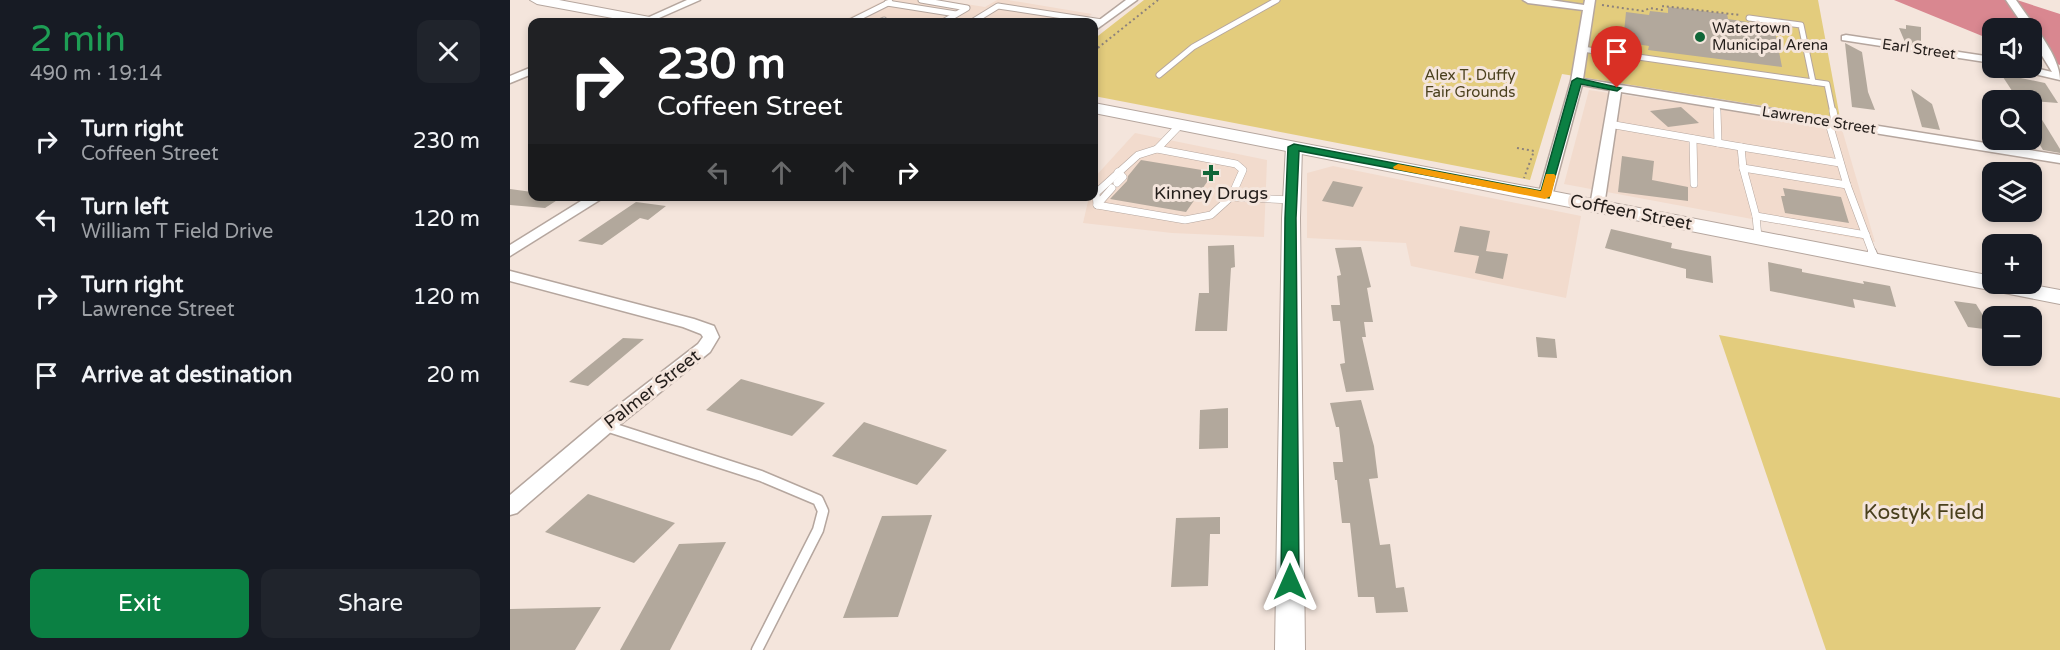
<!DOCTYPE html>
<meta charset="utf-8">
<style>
:root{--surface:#171b24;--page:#20242c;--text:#f1f3f6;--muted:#9ea1a6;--accent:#0b8043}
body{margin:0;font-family:"Varela Round",sans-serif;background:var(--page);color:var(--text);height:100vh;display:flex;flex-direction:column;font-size:22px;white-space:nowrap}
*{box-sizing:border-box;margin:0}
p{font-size:20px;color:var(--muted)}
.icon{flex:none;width:33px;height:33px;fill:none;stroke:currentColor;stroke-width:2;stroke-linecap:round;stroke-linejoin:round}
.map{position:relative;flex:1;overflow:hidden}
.drawer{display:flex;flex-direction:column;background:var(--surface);width:510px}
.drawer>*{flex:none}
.top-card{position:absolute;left:18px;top:18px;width:570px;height:183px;border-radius:12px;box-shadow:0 3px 9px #0003;background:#202124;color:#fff;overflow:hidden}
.fabs{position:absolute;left:1472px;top:18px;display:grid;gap:12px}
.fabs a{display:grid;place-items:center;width:60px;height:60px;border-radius:12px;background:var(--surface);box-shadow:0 3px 9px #0003;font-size:30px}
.pin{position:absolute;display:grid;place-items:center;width:51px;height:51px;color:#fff;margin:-62px -26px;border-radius:50% 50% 50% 0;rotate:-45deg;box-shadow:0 0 6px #0007}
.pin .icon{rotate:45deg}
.me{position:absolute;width:66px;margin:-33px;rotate:0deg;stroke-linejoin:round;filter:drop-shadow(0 0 4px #0008)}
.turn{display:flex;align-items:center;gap:21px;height:126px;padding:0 30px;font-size:27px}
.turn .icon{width:78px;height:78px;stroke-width:2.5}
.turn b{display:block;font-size:42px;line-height:51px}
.lanes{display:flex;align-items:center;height:57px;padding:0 30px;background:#0003;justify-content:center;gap:30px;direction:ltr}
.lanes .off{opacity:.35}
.round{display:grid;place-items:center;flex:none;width:63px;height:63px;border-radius:12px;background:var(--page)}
.overview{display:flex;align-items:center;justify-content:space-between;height:102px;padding:0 30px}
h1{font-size:36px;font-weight:600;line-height:45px;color:#1e9e55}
.button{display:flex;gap:12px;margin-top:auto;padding:12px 30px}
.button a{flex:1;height:69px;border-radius:12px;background:var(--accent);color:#fff;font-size:24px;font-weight:600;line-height:69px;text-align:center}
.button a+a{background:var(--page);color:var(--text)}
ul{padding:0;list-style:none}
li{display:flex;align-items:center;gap:18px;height:78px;padding:0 30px}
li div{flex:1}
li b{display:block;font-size:22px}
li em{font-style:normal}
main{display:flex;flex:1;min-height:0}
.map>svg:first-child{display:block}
.built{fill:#f2dbcd}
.green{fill:#e3cc7d}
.water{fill:#d98790}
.building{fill:#b2a89c}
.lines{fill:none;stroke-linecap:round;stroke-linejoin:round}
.service-far3-casing{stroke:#b5a69e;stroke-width:7}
.service-far2-casing{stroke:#b5a69e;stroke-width:8}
.service-far1-casing{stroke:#b5a69e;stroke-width:10}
.service-casing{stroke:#b5a69e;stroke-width:13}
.minor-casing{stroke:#b5a69e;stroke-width:3}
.tertiary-casing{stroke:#b5a69e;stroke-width:2}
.secondary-casing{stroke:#b5a69e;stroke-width:2}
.path{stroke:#8d827c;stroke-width:2;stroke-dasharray:2 3;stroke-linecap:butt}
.service-far3{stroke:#fff;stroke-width:5}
.service-far2{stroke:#fff;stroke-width:7}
.service-far1{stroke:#fff;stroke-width:8}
.service{stroke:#fff;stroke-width:10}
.minor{fill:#fff;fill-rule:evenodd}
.tertiary{fill:#fff;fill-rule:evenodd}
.secondary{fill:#fff;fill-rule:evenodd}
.route{fill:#0b8043;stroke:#07532c;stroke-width:1.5}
.slow{fill:#f59e0b}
.poi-dot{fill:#106638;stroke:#f4e5dc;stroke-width:2}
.labels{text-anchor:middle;stroke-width:6;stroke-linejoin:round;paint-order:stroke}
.far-poi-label{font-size:15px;fill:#231d1a;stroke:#f4e5dc;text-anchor:start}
.far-street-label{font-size:15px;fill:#231d1a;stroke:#f4e5dc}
.far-park-label{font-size:15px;fill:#4a401d;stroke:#f4e5dc}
.poi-label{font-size:18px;fill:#231d1a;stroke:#f4e5dc}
.street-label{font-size:18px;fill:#231d1a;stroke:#f4e5dc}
.near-park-label{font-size:21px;fill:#4a401d;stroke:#f4e5dc}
</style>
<main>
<section class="drawer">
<div class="overview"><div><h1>2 min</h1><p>490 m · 19:14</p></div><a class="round"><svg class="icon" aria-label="close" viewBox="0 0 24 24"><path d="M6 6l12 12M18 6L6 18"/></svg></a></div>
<ul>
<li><svg class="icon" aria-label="right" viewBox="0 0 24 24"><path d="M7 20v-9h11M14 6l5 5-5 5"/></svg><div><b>Turn right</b><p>Coffeen Street</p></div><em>230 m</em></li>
<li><svg class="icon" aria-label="left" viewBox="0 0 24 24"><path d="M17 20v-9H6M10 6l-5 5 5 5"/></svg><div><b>Turn left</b><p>William T Field Drive</p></div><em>120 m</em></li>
<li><svg class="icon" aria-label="right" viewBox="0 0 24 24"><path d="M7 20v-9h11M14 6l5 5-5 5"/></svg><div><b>Turn right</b><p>Lawrence Street</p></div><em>120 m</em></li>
<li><svg class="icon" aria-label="arrive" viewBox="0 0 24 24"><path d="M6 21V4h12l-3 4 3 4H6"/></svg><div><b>Arrive at destination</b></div><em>20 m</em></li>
</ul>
<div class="button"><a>Exit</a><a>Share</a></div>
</section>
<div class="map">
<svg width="1550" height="650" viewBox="0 0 1550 650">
<rect width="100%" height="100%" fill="#f4e5dc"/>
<!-- built -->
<g class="built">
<polygon points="375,0 430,0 475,7 487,0 498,0 582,14 570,22 330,22"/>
<polygon points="1079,90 1331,126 1365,242 1054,184"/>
<polygon points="625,133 757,160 754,237 662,233 573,223 579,197 584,196 584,178"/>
<polygon points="823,166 1071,216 1056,298 901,266 896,243 797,238 797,173"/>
</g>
<!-- green -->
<g class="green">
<polygon points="634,0 1308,0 1330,118 1052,74 1020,180 584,96 584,39"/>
<polygon points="1209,335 1550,398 1550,650 1316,650"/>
</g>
<!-- water -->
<polygon class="water" points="1384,0 1507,0 1550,14 1550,65 1521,55 1521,28 1482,28 1482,40"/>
<!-- building -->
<g class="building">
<polygon points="1158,7 1217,14 1218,19 1264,26 1272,67 1138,50 1139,46 1113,42 1116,12 1139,15 1140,11 1158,13"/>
<polygon points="1396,25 1411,27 1411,44 1395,42 1389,28 1396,29"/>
<polygon points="1335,43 1352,52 1358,92 1365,110 1342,107"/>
<polygon points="1491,74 1535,83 1548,103 1508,100"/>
<polygon points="1401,89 1422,104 1430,130 1412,127"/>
<polygon points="1521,102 1550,149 1550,153 1533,150 1521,130"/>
<polygon points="1171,107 1189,123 1158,127 1140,111"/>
<polygon points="1112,156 1144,161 1142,180 1178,187 1178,201 1108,192"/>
<polygon points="631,160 704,172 676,212 600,199 617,181 618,176"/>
<polygon points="823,181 853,187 843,207 812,201"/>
<polygon points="1273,188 1331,197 1339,223 1275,213 1271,196 1275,196"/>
<polygon points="0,189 22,192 22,196 52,197 35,208 0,205"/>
<polygon points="126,202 156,206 138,220 130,218 92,245 68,241"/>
<polygon points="950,226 980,231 976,251 998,254 993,279 965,273 969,256 944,252"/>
<polygon points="1101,229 1162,243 1161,248 1201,256 1203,283 1176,278 1176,269 1095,248"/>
<polygon points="724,245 725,267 721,268 717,331 685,331 689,293 699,293 698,246"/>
<polygon points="851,247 861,287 857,288 863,322 854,322 856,337 852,337 864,390 836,392 830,364 835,363 830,321 823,321 821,305 830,305 827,276 831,275 825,248"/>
<polygon points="1258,262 1292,269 1292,272 1354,284 1353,281 1380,286 1386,307 1343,299 1345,308 1260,291"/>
<polygon points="1444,301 1466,304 1482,330 1458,327"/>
<polygon points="1026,337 1045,339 1047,358 1028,357"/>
<polygon points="113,338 134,339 78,386 59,382"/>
<polygon points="231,379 315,403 282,436 196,410"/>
<polygon points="851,400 864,446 868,478 859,479 870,545 880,544 886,588 894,587 898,612 866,613 864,597 848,597 840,523 832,523 827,480 825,480 823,462 833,462 829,427 826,427 820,403"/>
<polygon points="718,408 718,448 689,449 690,410"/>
<polygon points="354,422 437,450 407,485 322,456"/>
<polygon points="78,494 165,523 124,563 35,532"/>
<polygon points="422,515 388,617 333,618 372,516"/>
<polygon points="710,517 710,534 700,534 698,586 661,587 666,518"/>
<polygon points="216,542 160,650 110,650 169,544"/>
<polygon points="91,607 65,650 0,650 0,609"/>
</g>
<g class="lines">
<defs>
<g id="service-far3">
<polyline points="411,0 457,8 433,22"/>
<polyline points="377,3 446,14"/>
<polyline points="340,22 380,2"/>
<polyline points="369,22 374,20"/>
<polyline points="462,22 488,6 592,22"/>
<polyline points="1072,49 1303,82 1291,25 1239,18"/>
<polyline points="649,75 683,47 767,0"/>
<polyline points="1303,82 1317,84 1323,113"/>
<polyline points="1207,104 1207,113"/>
</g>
<g id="service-far2">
<polyline points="1207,111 1208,143"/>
<polyline points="1323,111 1325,122 1320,127 1337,185 1363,254"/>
<polyline points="1099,124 1231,147"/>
<polyline points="670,125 647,149 628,155 586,193 587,205 675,220 701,215 721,197"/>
<polyline points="1183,139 1184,184"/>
<polyline points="647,149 726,164 733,170 721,197 781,200"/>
<polyline points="1233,168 1231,147 1330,163"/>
<polyline points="607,183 613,177 608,172"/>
<polyline points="587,205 602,188"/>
<polyline points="1246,216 1356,235"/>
<polyline points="1248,237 1246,216 1233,168 1337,185"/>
</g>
<g id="service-far1">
<polyline points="1362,252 1365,259"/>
<polyline points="95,426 107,430"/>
</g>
<polyline id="service" points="102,428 251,476 308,500 313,511 308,530 247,650"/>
<g id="minor">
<polygon points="177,0 190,0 140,22 128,22"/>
<polygon points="616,0 627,0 584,31 584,24"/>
<polygon points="1013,0 1040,0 1074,5 1075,0 1085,0 1073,79 1550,155 1550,163 1111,92 1094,206 1087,210 1080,206 1100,90 1072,85 1042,196 1035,200 1030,199 1028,196 1061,81 1073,10 1018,3"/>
<path d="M1496,0h10c14,21 44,55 44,80l-43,-10 -1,-2 15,-1 21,5 -21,-34v-10h-6z"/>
<polygon points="1336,35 1482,57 1482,63 1332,40 1332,36"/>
<polygon points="22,67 22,74 0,83 0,76"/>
<polygon points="79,196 96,196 0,256 0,245"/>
<polygon points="0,271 184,319 204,326 209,337 200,352 102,431 7,513 0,515 0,495 88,421 188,344 193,337 191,334 173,327 0,281"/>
</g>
<polygon id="tertiary" points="784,142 792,147 790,218 795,650 765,650 772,218 776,147"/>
<g id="secondary">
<polygon points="20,0 49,0 145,18 152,22 124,22 27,4"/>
<polygon points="584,103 1482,276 1482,284 1518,284 1550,290 1550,304 584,113"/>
</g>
</defs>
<!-- service-far3 casing -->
<use href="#service-far3" class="service-far3-casing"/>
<!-- service-far2 casing -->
<use href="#service-far2" class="service-far2-casing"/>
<!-- service-far1 casing -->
<use href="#service-far1" class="service-far1-casing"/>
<!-- service casing -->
<use href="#service" class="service-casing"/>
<!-- minor casing -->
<use href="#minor" class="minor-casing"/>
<!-- tertiary casing -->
<use href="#tertiary" class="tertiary-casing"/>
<!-- secondary casing -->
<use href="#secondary" class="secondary-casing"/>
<!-- path -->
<g class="path">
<polyline points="1092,5 1133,11 1140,8 1153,10 1153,6 1230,15"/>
<polyline points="584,51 648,0"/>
<polyline points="1007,148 1024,151 1014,178"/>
</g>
<!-- service-far3 -->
<use href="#service-far3" class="service-far3"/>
<!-- service-far2 -->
<use href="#service-far2" class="service-far2"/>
<!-- service-far1 -->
<use href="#service-far1" class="service-far1"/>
<!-- service -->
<use href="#service" class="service"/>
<!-- minor -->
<use href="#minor" class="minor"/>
<!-- tertiary -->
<use href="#tertiary" class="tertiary"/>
<!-- secondary -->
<use href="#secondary" class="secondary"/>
</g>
<!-- route -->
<polygon class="route" points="1067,78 1111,88 1107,91 1071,84 1039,198 789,151 786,218 789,582 787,587 780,590 774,587 771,582 775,218 778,147 784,144 1031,191 1062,81"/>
<!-- slow -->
<polygon class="slow" points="888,164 1031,191 1036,174 1044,174 1046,176 1041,196 1035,199 884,169 883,167"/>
<!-- markers -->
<g class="poi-dot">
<circle cx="1190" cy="37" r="6"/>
<path d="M698 164h6v6h6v6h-6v6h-6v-6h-6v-6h6z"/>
</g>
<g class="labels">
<!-- far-poi labels -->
<g class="far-poi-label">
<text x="1202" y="33">Watertown<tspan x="1202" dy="17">Municipal Arena</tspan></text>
</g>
<!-- far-street labels -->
<g class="far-street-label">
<text transform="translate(1409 49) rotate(8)" y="5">Earl Street</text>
<text transform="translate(1309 120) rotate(9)" y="5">Lawrence Street</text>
</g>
<!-- far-park labels -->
<g class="far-park-label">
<text x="960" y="80">Alex T. Duffy<tspan x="960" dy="17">Fair Grounds</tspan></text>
</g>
<!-- poi labels -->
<g class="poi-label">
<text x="701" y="199">Kinney Drugs</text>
</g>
<!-- street labels -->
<g class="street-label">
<text transform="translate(1121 212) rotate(11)" y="6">Coffeen Street</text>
<text transform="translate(142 389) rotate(-38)" y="6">Palmer Street</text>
</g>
<!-- near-park labels -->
<g class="near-park-label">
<text x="1414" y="519">Kostyk Field</text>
</g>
</g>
</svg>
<div class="fabs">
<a><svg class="icon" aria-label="sound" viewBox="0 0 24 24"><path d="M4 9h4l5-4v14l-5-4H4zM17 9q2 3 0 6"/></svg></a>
<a><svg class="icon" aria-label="search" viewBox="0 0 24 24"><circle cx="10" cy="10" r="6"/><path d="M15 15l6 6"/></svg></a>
<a><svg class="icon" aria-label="layers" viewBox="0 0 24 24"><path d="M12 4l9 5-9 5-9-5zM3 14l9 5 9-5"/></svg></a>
<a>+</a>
<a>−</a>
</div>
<div class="pin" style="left:1107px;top:88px;background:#d93025"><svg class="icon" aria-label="arrive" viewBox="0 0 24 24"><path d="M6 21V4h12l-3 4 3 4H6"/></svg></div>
<svg class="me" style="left:780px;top:582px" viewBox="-20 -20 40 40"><path d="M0-17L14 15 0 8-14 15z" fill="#0b8043" stroke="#fff" stroke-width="4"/></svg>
<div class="top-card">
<div class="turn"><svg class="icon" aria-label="right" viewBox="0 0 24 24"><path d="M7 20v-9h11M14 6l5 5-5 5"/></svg><div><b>230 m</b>Coffeen Street</div></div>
<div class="lanes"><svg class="icon off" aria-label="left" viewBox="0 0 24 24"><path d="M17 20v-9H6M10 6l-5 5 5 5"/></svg><svg class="icon off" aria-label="ahead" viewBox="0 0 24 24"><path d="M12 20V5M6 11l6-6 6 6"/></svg><svg class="icon off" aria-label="ahead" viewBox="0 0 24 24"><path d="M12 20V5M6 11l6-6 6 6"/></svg><svg class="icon" aria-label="right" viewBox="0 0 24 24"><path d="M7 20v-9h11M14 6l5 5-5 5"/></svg></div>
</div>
</div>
</main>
